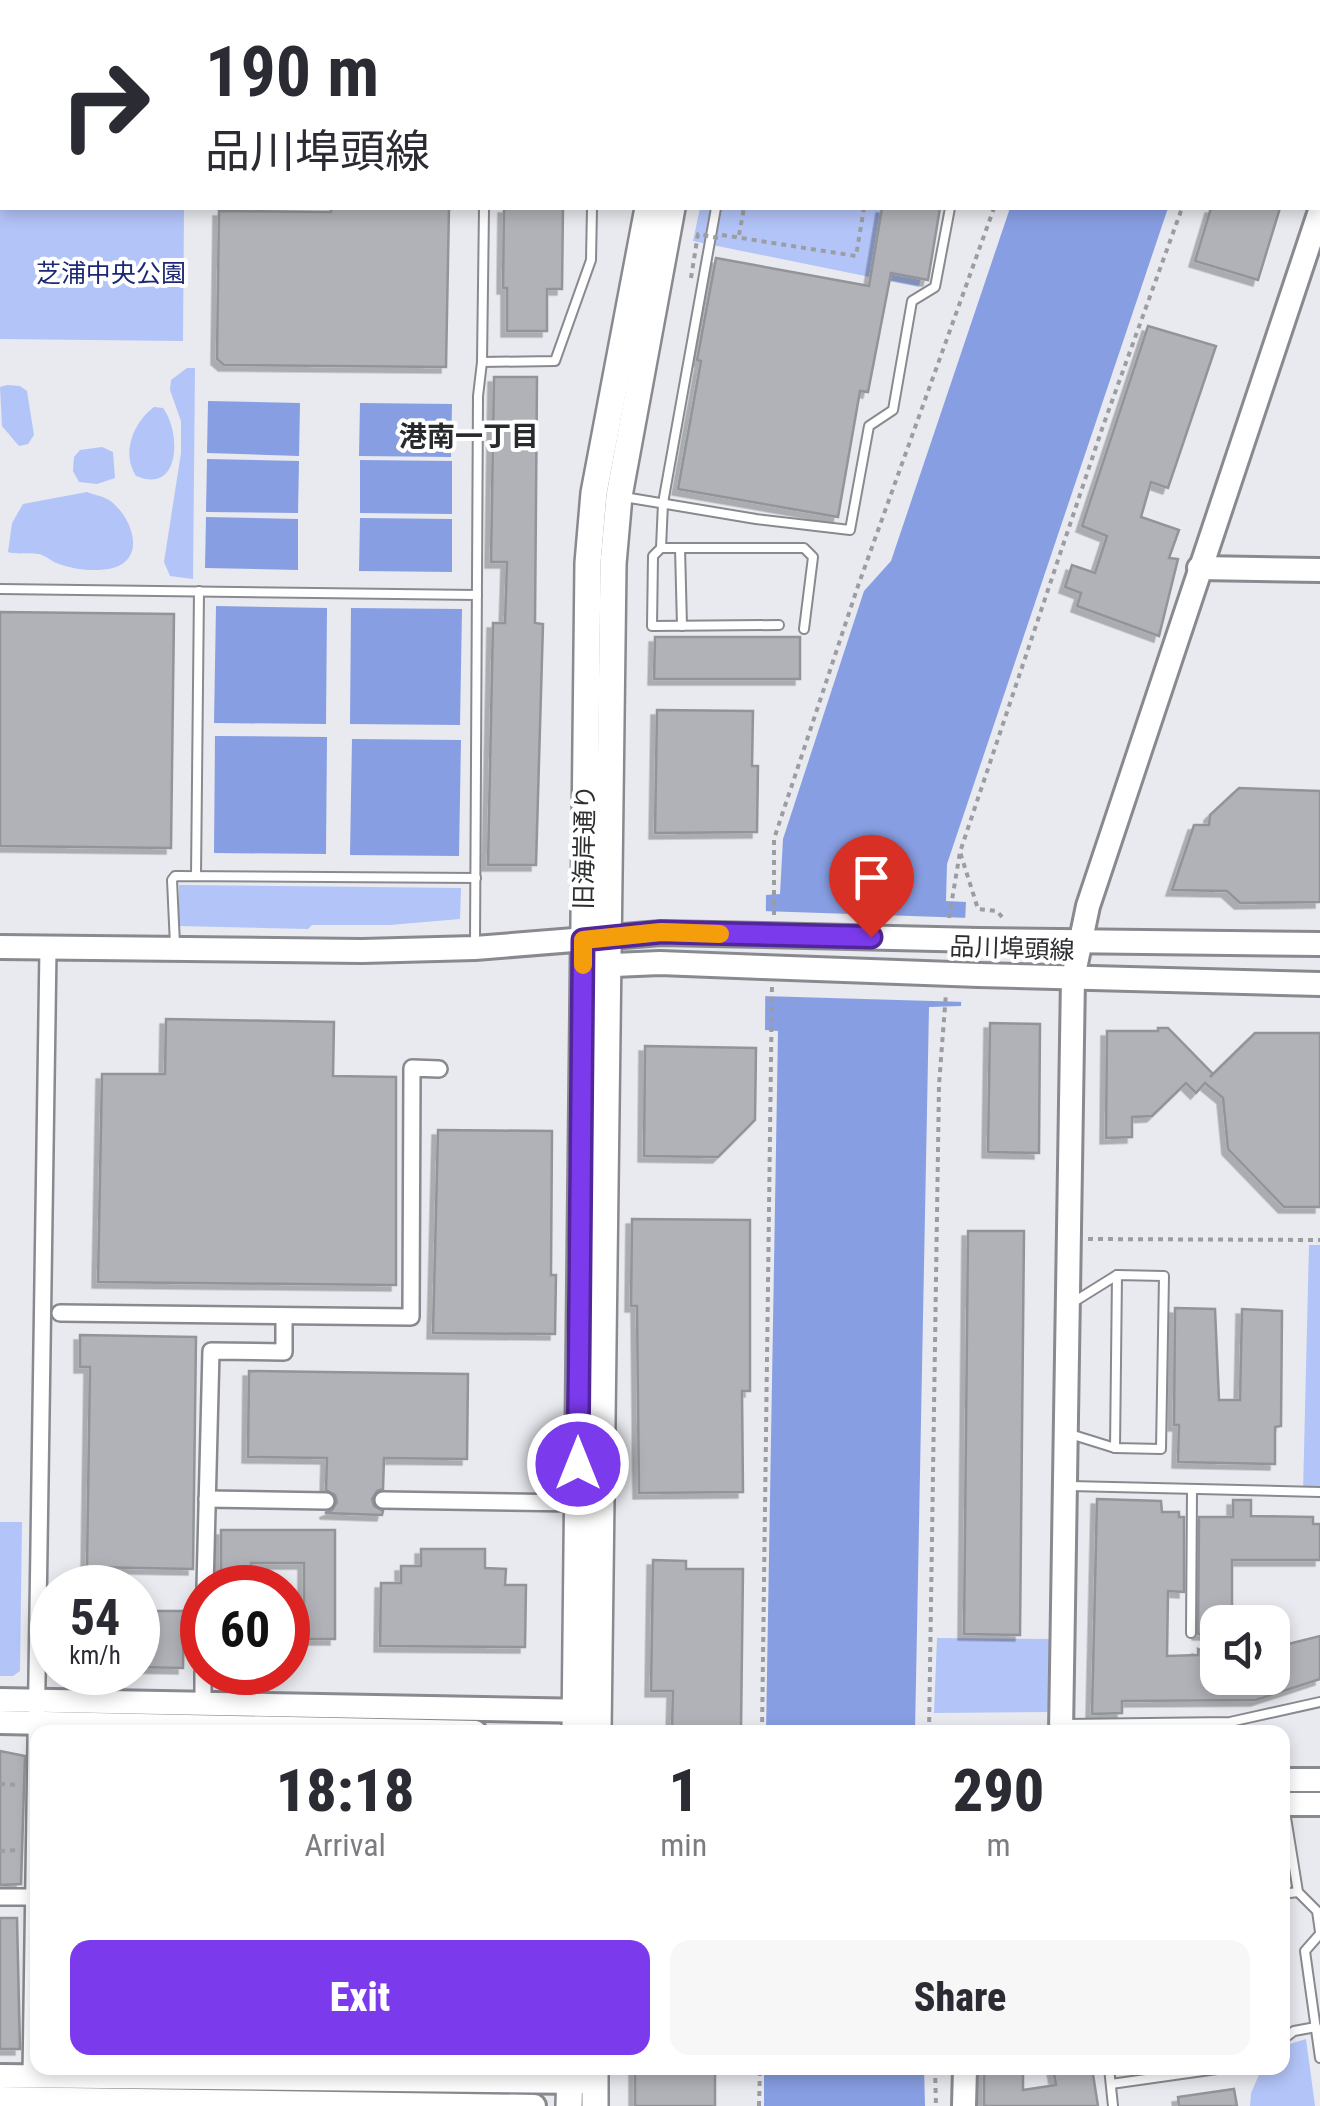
<!DOCTYPE html>
<meta charset="utf-8">
<style>
:root{--surface:#fff;--page:#f7f7f7;--text:#2b2b33;--muted:#7c7c81;--accent:#7c3aed}
body{margin:0;font-family:"Roboto Condensed","Noto Sans JP",sans-serif;background:var(--page);color:var(--text);height:100vh;display:flex;flex-direction:column;font-size:38px;white-space:nowrap}
*{box-sizing:border-box;margin:0}
p{font-size:32px;color:var(--muted)}
.icon{flex:none;width:55px;height:55px;fill:none;stroke:currentColor;stroke-width:2;stroke-linecap:round;stroke-linejoin:round}
.map{position:relative;flex:1;overflow:hidden}
.drawer{position:absolute;left:30px;top:1725px;width:1260px;height:350px;display:flex;flex-direction:column;background:var(--surface);border-radius:20px;box-shadow:0 5px 15px #0003}
.drawer>*{flex:none}
.banner{position:absolute;left:0px;top:0px;width:1320px;height:210px;box-shadow:0 5px 15px #0003;background:#fff;color:var(--text);overflow:hidden}
.buttons{position:absolute;left:1200px;top:1605px;display:grid;gap:20px}
.buttons a{display:grid;place-items:center;width:90px;height:90px;border-radius:20px;background:var(--surface);box-shadow:0 5px 15px #0003;font-size:50px}
.speed{position:absolute;left:30px;top:1565px;display:flex;gap:20px;font-size:50px;font-weight:700;text-align:center}
.speed>*{display:grid;place-content:center;width:130px;height:130px;border-radius:50%;background:var(--surface);box-shadow:0 5px 15px #0003;line-height:1}
.speed small{font-size:25px;font-weight:400}
.speed .limit{border:15px solid #d22;background:#fff;color:#111}
.pin{position:absolute;display:grid;place-items:center;width:85px;height:85px;color:#fff;margin:-102px -42px;border-radius:50% 50% 50% 0;rotate:-45deg;box-shadow:0 0 10px #0007}
.pin .icon{rotate:45deg}
.me{position:absolute;width:110px;margin:-55px;rotate:0deg;stroke-linejoin:round;filter:drop-shadow(0 0 8px #0008)}
.turn{display:flex;align-items:center;gap:35px;height:210px;padding:0 40px;font-size:45px}
.turn .icon{width:130px;height:130px;stroke-width:2.5}
.turn b{display:block;font-size:70px;line-height:85px}
.eta{display:flex;justify-content:space-evenly;align-items:center;height:170px;text-align:center}
.eta b{font-size:60px;font-weight:800;line-height:70px}
.action{display:flex;gap:20px;margin-top:auto;padding:20px 40px}
.action a{flex:1;height:115px;border-radius:20px;background:var(--accent);color:#fff;font-size:40px;font-weight:800;line-height:115px;text-align:center}
.action a+a{background:var(--page);color:var(--text)}
.map>svg:first-child{display:block}
.green{fill:#b3c4f8}
.water{fill:#889ee2}
.pier{fill:#e8eaef}
.building{fill:#b0b2b7;stroke:#929499;stroke-width:2.5;filter:url(#shadow)}
.lines{fill:none;stroke-linecap:round;stroke-linejoin:round}
.lane-casing{stroke:#888a8f;stroke-width:12}
.street-casing{stroke:#888a8f;stroke-width:20}
.secondary-casing{stroke:#888a8f;stroke-width:28}
.primary-casing{stroke:#888a8f;stroke-width:30}
.path{stroke:#9c9da1;stroke-width:4;stroke-dasharray:5 5;stroke-linecap:butt}
.lane{stroke:#fff;stroke-width:8}
.street{stroke:#fff;stroke-width:15}
.secondary{stroke:#fff;stroke-width:22}
.primary{stroke:#fff;stroke-width:25}
.secondary-bridge-casing{stroke:#888a8f;stroke-width:28;stroke-linecap:butt}
.path-bridge{stroke:#9c9da1;stroke-width:4;stroke-dasharray:5 5;stroke-linecap:butt}
.secondary-bridge{stroke:#fff;stroke-width:22}
.route-casing{stroke:#51269a;stroke-width:25}
.route{stroke:#7c3aed;stroke-width:18}
.slow{stroke:#f59e0b;stroke-width:18}
.labels{text-anchor:middle;stroke-width:8;stroke-linejoin:round;paint-order:stroke}
.park-label{font-size:25px;fill:#1c2876;stroke:#fff}
.street-label{font-size:25px;fill:#2d2e30;stroke:#fff}
.neighbourhood-label{font-size:28px;font-weight:bold;fill:#282a2e;stroke:#fff}
</style>
<div class="map">
<svg width="1320" height="2106" viewBox="0 0 1320 2106">
<defs>
<filter id="shadow"><feDropShadow dx="-5.5" dy="5.5" stdDeviation="0" flood-color="#0004"/></filter>
</defs>
<rect width="100%" height="100%" fill="#e8eaef"/>
<!-- green -->
<g class="green">
<polygon points="0,0 187,0 2,2 2,208 184,208 183,341 0,339"/>
<polygon points="700,208 932,208 919,287 693,241"/>
<polygon points="187,368 195,368 193,579 170,576 164,562 181,453 181,421 170,390 171,380"/>
<polygon points="7,385 20,386 27,391 34,435 28,444 19,446 2,426 0,387"/>
<path d="M154,407l9,1c18,24 18,87 -27,68 -15,-23 -3,-53 18,-69z"/>
<polygon points="102,447 113,452 115,478 97,484 79,482 73,471 74,457 80,450"/>
<path d="M87,492c7,3 16,4 22,8 22,15 39,58 4,68 -16,4 -38,2 -54,-4 -7,-2 -12,-8 -20,-10 -11,-2 -21,1 -31,-2l4,-29 11,-19z"/>
<polygon points="179,885 461,888 460,919 390,925 312,925 308,929 179,926"/>
<polygon points="1309,1245 1320,1245 1320,1492 1303,1492"/>
<polygon points="0,1522 22,1522 20,1671 13,1676 0,1676"/>
<polygon points="937,1638 1053,1639 1051,1712 934,1713"/>
<polygon points="1306,2039 1315,2106 1250,2106 1251,2093 1262,2068 1282,2068 1283,2046"/>
</g>
<!-- water -->
<g class="water">
<polygon points="1010,208 1168,208 947,864 946,901 966,902 961,1006 929,1007 915,1732 766,1732 778,1031 765,1030 766,895 780,894 783,839 864,591 891,561"/>
<polygon points="208,401 300,403 299,456 207,453"/>
<polygon points="360,403 452,404 451,457 359,456"/>
<polygon points="207,459 299,461 298,513 206,512"/>
<polygon points="360,460 452,461 452,514 360,513"/>
<polygon points="206,517 298,519 298,570 205,568"/>
<polygon points="360,518 452,519 452,572 359,571"/>
<polygon points="216,606 327,608 326,724 214,723"/>
<polygon points="351,608 462,609 460,725 350,724"/>
<polygon points="215,736 327,737 326,854 214,853"/>
<polygon points="352,739 461,740 459,856 350,855"/>
<polygon points="764,2068 924,2068 925,2106 764,2106"/>
</g>
<!-- pier -->
<polygon class="pier" points="761,911 970,918 966,1002 760,996"/>
<!-- building -->
<g class="building">
<polygon points="331,208 449,208 446,367 224,365 217,359 219,211 331,212"/>
<polygon points="504,208 563,208 562,289 547,289 547,331 507,331 507,288 503,288"/>
<polygon points="882,208 940,208 928,280 891,273 868,392 860,391 838,517 678,489 701,361 697,360 716,258 869,286"/>
<polygon points="1211,208 1280,208 1258,280 1195,261"/>
<polygon points="1148,326 1216,346 1168,488 1151,482 1141,517 1179,530 1169,558 1178,559 1159,636 1077,606 1081,593 1065,587 1072,565 1095,573 1107,536 1082,526"/>
<polygon points="494,377 537,377 535,623 543,624 536,865 488,865 493,623 505,623 507,562 491,562"/>
<polygon points="0,612 174,614 171,848 0,846"/>
<polygon points="655,637 800,637 800,679 654,679"/>
<polygon points="657,710 753,711 752,766 758,766 757,832 655,833"/>
<polygon points="1239,788 1320,791 1320,902 1240,903 1227,891 1172,890 1194,825 1209,825 1210,815"/>
<polygon points="166,1019 334,1022 333,1076 396,1077 396,1285 98,1282 102,1074 165,1074"/>
<polygon points="990,1023 1040,1024 1039,1153 988,1152"/>
<polygon points="1158,1028 1168,1028 1213,1074 1210,1077 1255,1033 1320,1033 1320,1207 1284,1207 1228,1149 1223,1098 1205,1083 1196,1093 1186,1083 1152,1116 1132,1117 1132,1137 1106,1138 1107,1031 1158,1031"/>
<polygon points="645,1046 756,1048 755,1120 718,1157 644,1156"/>
<polygon points="438,1130 552,1131 551,1275 556,1275 555,1334 433,1333"/>
<polygon points="632,1219 750,1220 750,1391 742,1391 743,1492 639,1493 637,1306 631,1306"/>
<polygon points="968,1231 1024,1231 1020,1635 964,1634"/>
<polygon points="1175,1308 1215,1309 1219,1400 1240,1400 1242,1309 1282,1311 1281,1426 1275,1427 1275,1464 1178,1462 1179,1425 1174,1425"/>
<polygon points="80,1335 196,1337 193,1569 87,1567 90,1367 80,1367"/>
<polygon points="249,1371 468,1374 467,1459 384,1458 383,1489 377,1491 372,1499 374,1506 383,1511 382,1515 325,1513 332,1510 337,1502 335,1495 326,1490 327,1458 248,1457"/>
<polygon points="1097,1499 1161,1501 1162,1512 1179,1512 1179,1517 1184,1517 1184,1592 1168,1591 1167,1656 1198,1655 1198,1649 1218,1658 1218,1678 1272,1678 1272,1648 1320,1636 1320,1679 1256,1700 1122,1701 1122,1713 1092,1714"/>
<polygon points="1233,1500 1251,1500 1251,1516 1313,1517 1313,1524 1320,1524 1320,1560 1232,1560 1232,1622 1218,1622 1218,1634 1198,1634 1199,1517 1233,1517"/>
<polygon points="221,1530 335,1530 335,1639 288,1639 288,1605 304,1605 304,1563 251,1563 251,1588 221,1588"/>
<polygon points="421,1549 485,1549 485,1568 506,1569 505,1585 526,1585 525,1647 380,1646 381,1583 401,1583 401,1566 421,1566"/>
<polygon points="653,1560 686,1561 686,1569 743,1569 741,1728 672,1728 673,1691 651,1691"/>
<polygon points="138,1611 184,1611 183,1668 138,1667"/>
<polygon points="0,1751 25,1756 21,1884 0,1885"/>
<polygon points="0,1918 17,1918 20,2049 0,2049"/>
<rect x="635" y="2068" width="80" height="38"/>
<polygon points="984,2068 1023,2068 1023,2090 1056,2085 1053,2068 1092,2068 1098,2106 984,2106"/>
<polygon points="1234,2089 1237,2106 1179,2106 1178,2097"/>
</g>
<g class="lines">
<defs>
<g id="lane">
<polyline points="486,2 486,0"/>
<polyline points="753,2 754,0"/>
<polyline points="1010,2 1010,0"/>
<polyline points="716,208 663,503 661,548 804,548 813,557 804,629"/>
<polyline points="482,362 555,361 591,260 592,208"/>
<polyline points="624,497 756,519 850,530 869,426 893,410 912,301 935,287 950,208"/>
<polyline points="661,548 653,556 652,626 779,625"/>
<polyline points="680,548 682,626"/>
<polyline points="0,589 477,595"/>
<polyline points="196,876 199,591"/>
<polyline points="475,943 478,396 482,362 484,208"/>
<polyline points="175,945 172,880 175,876 476,878"/>
<polyline points="1070,1434 1115,1448 1161,1449 1164,1276 1117,1275 1072,1303"/>
<polyline points="1115,1448 1117,1275"/>
<polyline points="1070,1486 1320,1492"/>
<polyline points="1191,1633 1192,1490"/>
<polyline points="1066,1724 1230,1722 1320,1702"/>
<polyline points="1284,1805 1298,1892 1317,1911 1320,1932"/>
<polyline points="1282,1894 1298,1892"/>
<polyline points="1320,1934 1305,1951 1320,2058"/>
<polyline points="1282,2040 1294,2031 1316,2027"/>
<polyline points="1109,2068 1113,2106"/>
<polyline points="1111,2084 1224,2068"/>
</g>
<g id="street">
<polyline points="60,1313 411,1317 412,1068 439,1069"/>
<polyline points="207,1499 326,1501"/>
<polyline points="383,1500 578,1503"/>
<polyline points="205,1588 211,1351 284,1352 284,1316"/>
<polyline points="203,1704 203,1672"/>
<polyline points="0,1897 38,1897"/>
<polyline points="31,2076 48,949"/>
</g>
<g id="secondary">
<polyline points="1318,0 1320,1"/>
<polyline points="1199,568 1320,570"/>
<polyline points="979,940 1320,944"/>
<polyline points="0,947 362,951 475,948 661,933 764,935"/>
<polyline points="591,966 660,963 762,967"/>
<polyline points="979,975 1320,984"/>
<polyline points="0,1700 591,1711"/>
<polyline points="0,1722 475,1732"/>
<polyline points="1061,1732 1073,978 1088,906 1320,211"/>
<polyline points="1282,1780 1320,1780"/>
<polyline points="1282,1804 1320,1804"/>
<polyline points="0,2076 587,2082"/>
<polyline points="0,2098 534,2106"/>
<polyline points="964,2106 965,2068"/>
</g>
<g id="primary">
<polyline points="685,2 685,0"/>
<polyline points="708,2 709,0"/>
<polyline points="575,1732 588,563 594,493 648,208"/>
<polyline points="598,1732 613,564 619,496 672,208"/>
<polyline points="569,2106 570,2068"/>
<polyline points="595,2106 595,2068"/>
</g>
</defs>
<!-- lane casing -->
<use href="#lane" class="lane-casing"/>
<!-- street casing -->
<use href="#street" class="street-casing"/>
<!-- secondary casing -->
<use href="#secondary" class="secondary-casing"/>
<!-- primary casing -->
<use href="#primary" class="primary-casing"/>
<!-- path -->
<g class="path">
<polyline points="944,0 957,2"/>
<polyline points="777,2 778,0"/>
<polyline points="867,2 867,0"/>
<polyline points="975,2 976,0"/>
<polyline points="1051,2 1052,0"/>
<polyline points="1067,2 1068,0"/>
<polyline points="1270,2 1272,0"/>
<polyline points="1318,38 1320,38"/>
<polyline points="722,235 856,256 864,208"/>
<polyline points="739,235 744,208"/>
<polyline points="774,915 774,839 858,586 994,208"/>
<polyline points="1002,917 997,911 978,909 960,852 1103,426 1182,208"/>
<polyline points="949,918 960,852"/>
<polyline points="1088,1239 1320,1240"/>
<polyline points="762,1732 772,985"/>
<polyline points="929,1732 939,1085 946,993"/>
<polyline points="0,1784 20,1785"/>
<polyline points="0,1851 20,1850"/>
<polyline points="935,2068 936,2106"/>
<polyline points="759,2106 760,2068"/>
</g>
<!-- lane -->
<use href="#lane" class="lane"/>
<!-- street -->
<use href="#street" class="street"/>
<!-- secondary -->
<use href="#secondary" class="secondary"/>
<!-- primary -->
<use href="#primary" class="primary"/>
<defs>
<g id="secondary-bridge">
<polyline points="764,935 979,940"/>
<polyline points="762,967 979,975"/>
</g>
</defs>
<!-- secondary-bridge casing -->
<use href="#secondary-bridge" class="secondary-bridge-casing"/>
<!-- path-bridge -->
<polyline class="path-bridge" points="691,278 698,234 718,238"/>
<!-- secondary-bridge -->
<use href="#secondary-bridge" class="secondary-bridge"/>
</g>
<g class="lines">
<defs>
<polyline id="route" points="578,1464 583,940 661,932 871,937"/>
</defs>
<!-- route casing -->
<use href="#route" class="route-casing"/>
<!-- route -->
<use href="#route" class="route"/>
<!-- slow -->
<polyline class="slow" points="583,965 583,940 661,932 720,934"/>
</g>
<g class="labels">
<!-- park labels -->
<g class="park-label">
<text x="111" y="282">芝浦中央公園</text>
</g>
<!-- street labels -->
<g class="street-label">
<text transform="translate(584 847) rotate(-89)" y="9">旧海岸通り</text>
<text transform="translate(1012 948) rotate(2)" y="9">品川埠頭線</text>
</g>
<!-- neighbourhood labels -->
<g class="neighbourhood-label">
<text x="469" y="446">港南一丁目</text>
</g>
</g>
</svg>
<div class="buttons">
<a><svg class="icon" aria-label="sound" viewBox="0 0 24 24"><path d="M4 9h4l5-4v14l-5-4H4zM17 9q2 3 0 6"/></svg></a>
</div>
<div class="speed"><div>54<small>km/h</small></div><div class="limit">60</div></div>
<div class="pin" style="left:871px;top:937px;background:#d93025"><svg class="icon" aria-label="arrive" viewBox="0 0 24 24"><path d="M6 21V4h12l-3 4 3 4H6"/></svg></div>
<svg class="me" style="left:578px;top:1464px" viewBox="-20 -20 40 40"><circle r="17" fill="#7c3aed" stroke="#fff" stroke-width="3"/><path d="M0-11L8 9 0 5-8 9z" fill="#fff"/></svg>
<div class="banner">
<div class="turn"><svg class="icon" aria-label="right" viewBox="0 0 24 24"><path d="M7 20v-9h11M14 6l5 5-5 5"/></svg><div><b>190 m</b>品川埠頭線</div></div>
</div>
<section class="drawer">
<div class="eta">
<div><b>18:18</b><p>Arrival</p></div>
<div><b>1</b><p>min</p></div>
<div><b>290</b><p>m</p></div>
</div>
<div class="action"><a>Exit</a><a>Share</a></div>
</section>
</div>
